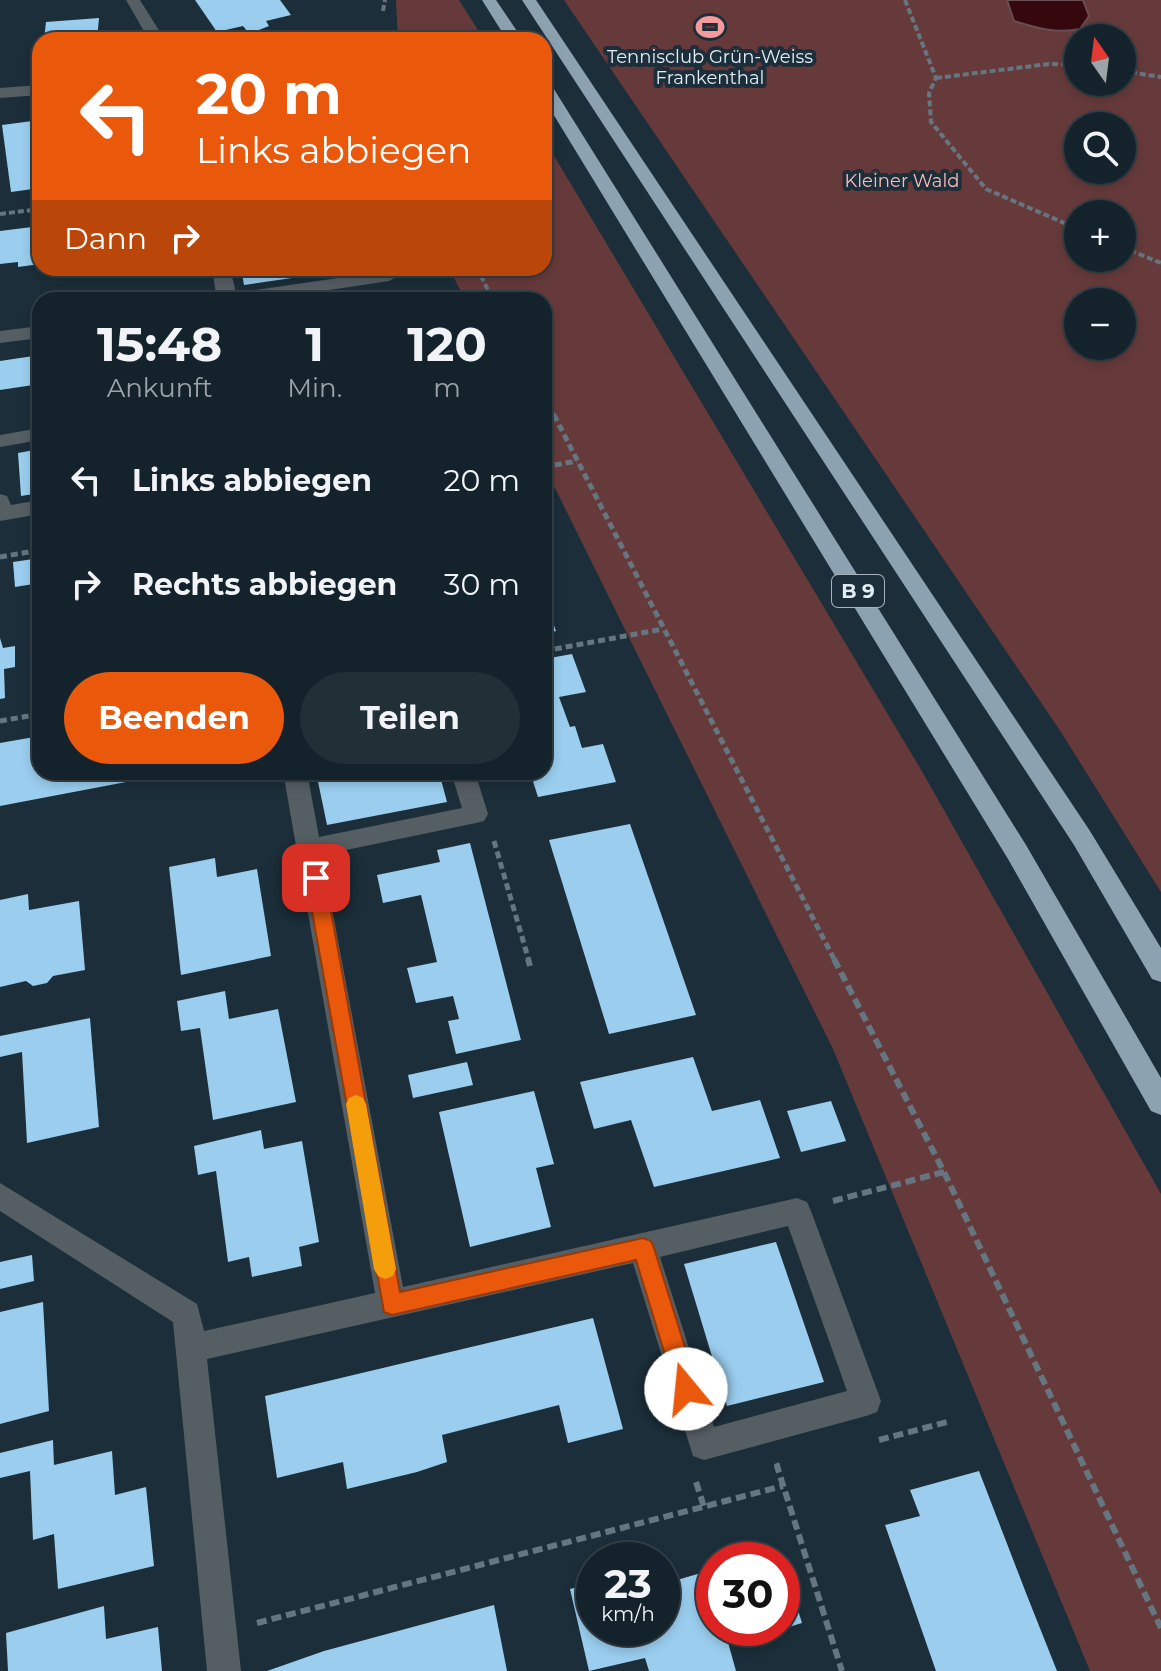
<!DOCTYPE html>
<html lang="de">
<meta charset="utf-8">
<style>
:root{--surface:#14222b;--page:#212f37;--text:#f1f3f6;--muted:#9da4a9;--line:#333f47;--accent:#ea580c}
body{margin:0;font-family:Montserrat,sans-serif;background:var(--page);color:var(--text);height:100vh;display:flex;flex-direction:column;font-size:30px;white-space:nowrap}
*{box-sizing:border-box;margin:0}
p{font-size:26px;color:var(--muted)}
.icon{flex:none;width:44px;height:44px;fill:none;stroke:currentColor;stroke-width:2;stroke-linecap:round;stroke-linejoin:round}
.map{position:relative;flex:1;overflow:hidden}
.details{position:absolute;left:32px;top:292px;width:520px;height:488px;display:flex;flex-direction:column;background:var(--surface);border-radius:24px;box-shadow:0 4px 12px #0003,0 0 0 2px var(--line)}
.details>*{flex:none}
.top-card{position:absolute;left:32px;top:32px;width:520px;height:244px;border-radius:24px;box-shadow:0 4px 12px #0003,0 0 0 2px var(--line);background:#ea580c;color:#fff;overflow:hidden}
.needle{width:52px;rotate:346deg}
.controls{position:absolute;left:1064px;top:24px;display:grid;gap:16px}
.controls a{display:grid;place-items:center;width:72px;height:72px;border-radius:50%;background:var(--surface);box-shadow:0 4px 12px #0003,0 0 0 2px var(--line);font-size:40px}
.speed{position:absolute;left:576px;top:1542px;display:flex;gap:16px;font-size:40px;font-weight:700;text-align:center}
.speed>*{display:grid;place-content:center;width:104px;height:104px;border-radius:50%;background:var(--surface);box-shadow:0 4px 12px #0003,0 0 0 2px var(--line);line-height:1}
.speed small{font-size:20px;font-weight:400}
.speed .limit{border:12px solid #d22;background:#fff;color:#111}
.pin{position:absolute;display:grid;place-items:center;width:68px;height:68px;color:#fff;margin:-34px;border-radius:16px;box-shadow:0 4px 12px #0006}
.me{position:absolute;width:88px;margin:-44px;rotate:343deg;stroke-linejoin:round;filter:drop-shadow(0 0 6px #0008)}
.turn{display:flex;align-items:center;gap:28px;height:168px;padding:0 32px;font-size:36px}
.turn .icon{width:104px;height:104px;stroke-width:2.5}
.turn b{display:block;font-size:56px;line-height:68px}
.then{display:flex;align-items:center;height:76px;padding:0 32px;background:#0003;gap:16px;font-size:30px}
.eta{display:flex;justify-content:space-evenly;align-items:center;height:136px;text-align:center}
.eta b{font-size:48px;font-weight:700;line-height:56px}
.cta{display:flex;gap:16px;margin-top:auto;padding:16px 32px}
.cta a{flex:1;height:92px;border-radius:48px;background:var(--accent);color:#fff;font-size:32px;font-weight:700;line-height:92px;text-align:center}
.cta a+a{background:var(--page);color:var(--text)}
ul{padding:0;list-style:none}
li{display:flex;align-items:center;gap:24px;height:104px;padding:0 32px}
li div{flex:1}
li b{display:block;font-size:30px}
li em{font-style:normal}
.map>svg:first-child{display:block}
.green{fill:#663a3b;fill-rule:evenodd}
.water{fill:#35080d;stroke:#694c52;stroke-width:2}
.building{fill:#9acdee}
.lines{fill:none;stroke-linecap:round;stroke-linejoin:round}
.path-far2{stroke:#667680;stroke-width:4;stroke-dasharray:6 3;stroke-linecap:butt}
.path-far1{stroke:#667680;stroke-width:5;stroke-dasharray:7 4;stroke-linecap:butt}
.path{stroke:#667680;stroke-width:6;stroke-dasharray:10 5;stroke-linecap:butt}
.lane{fill:#555e63;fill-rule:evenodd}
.street{fill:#555e63;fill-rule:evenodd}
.highway{fill:#8da2b1;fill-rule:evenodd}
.route{fill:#ea580c;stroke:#983908;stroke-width:2}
.slow{fill:#f59e0b}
.labels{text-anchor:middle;stroke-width:8;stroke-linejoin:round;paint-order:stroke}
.far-poi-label{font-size:18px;fill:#e1ecf4;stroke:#1b2e39}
.far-park-label{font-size:18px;fill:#fdb9b8;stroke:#1b2e39}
.shield{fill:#1b2e39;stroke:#a6b3bc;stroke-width:2}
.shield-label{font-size:20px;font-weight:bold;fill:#e1ecf4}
</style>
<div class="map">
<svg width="1161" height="1671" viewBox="0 0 1161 1671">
<rect width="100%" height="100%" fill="#1b2e39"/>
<!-- green -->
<g class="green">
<polygon points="396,0 459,0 484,40 398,40"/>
<path d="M564,0h597v892l-100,-160zM1078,38h44v44h-44zM1078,126h44v44h-44zM1078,214h44v44h-44zM1078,302h44v44h-44z"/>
<polygon points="544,139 923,773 1161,1194 1161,1671 1090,1671 833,1049 544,466 544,300 465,300 449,268 544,268"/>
</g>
<!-- water -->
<path class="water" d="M1007,0h76l6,16 -9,13c-23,5 -44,-1 -66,-8z"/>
<!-- building -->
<g class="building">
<polygon points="195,0 280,0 291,15 266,21 269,26 259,30 247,31 243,26 217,32"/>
<polygon points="99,18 97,40 44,40 46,22"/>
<polygon points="40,120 40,188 11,192 2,125"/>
<polygon points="40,226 40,264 18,267 18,262 0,264 0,231"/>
<polygon points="241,268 347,268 347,270 244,285"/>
<polygon points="40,355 40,384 0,390 0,361"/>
<polygon points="40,449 40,493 21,496 18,453"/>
<polygon points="40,558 40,583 15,587 13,562"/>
<polygon points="544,598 556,631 544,634"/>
<polygon points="0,638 3,648 15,646 15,667 4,669 5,698 0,699"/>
<polygon points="572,654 586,692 559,697 570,727 575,726 582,748 603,744 616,782 538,797 530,772 544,772 544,659"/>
<polygon points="40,736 40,772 168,774 0,806 0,743"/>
<polygon points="316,772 439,772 447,802 327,825"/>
<polygon points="630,824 696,1015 609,1034 549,840"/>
<polygon points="470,843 521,1040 456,1054 448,1021 459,1019 453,996 416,1003 407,968 437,962 421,895 383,903 377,875 440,862 437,850"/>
<polygon points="215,858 217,877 257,869 271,956 181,975 169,867"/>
<polygon points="28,894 29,910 79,901 85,970 53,976 47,983 33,986 26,981 0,987 0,900"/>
<polygon points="225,991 229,1019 278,1009 296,1102 213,1120 200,1028 181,1031 177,1001"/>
<polygon points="90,1018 99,1127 27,1143 22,1052 0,1057 0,1036"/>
<polygon points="693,1057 712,1111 760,1100 780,1158 654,1187 631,1120 594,1129 580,1082"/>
<polygon points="467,1062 473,1085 413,1098 408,1075"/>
<polygon points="534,1091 554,1164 536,1168 551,1227 470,1247 439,1112"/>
<polygon points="831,1101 846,1141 801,1152 787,1111"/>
<polygon points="261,1130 264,1149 302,1141 319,1242 299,1247 302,1266 252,1277 249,1257 228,1262 216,1171 198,1175 194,1146"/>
<polygon points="776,1242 824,1382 727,1406 684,1264"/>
<polygon points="32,1255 34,1281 0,1289 0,1262"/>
<polygon points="43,1302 49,1411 0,1424 0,1312"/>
<polygon points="593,1318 623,1429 568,1443 559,1405 442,1435 447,1462 417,1472 347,1489 343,1462 277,1478 265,1396"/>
<polygon points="53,1440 54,1465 112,1451 115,1495 146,1487 154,1566 58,1589 54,1534 33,1540 30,1471 0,1478 0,1453"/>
<polygon points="979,1471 1026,1593 1057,1671 936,1671 885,1525 920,1516 910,1490"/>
<polygon points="780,1552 802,1623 782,1629 782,1560 749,1559"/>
<polygon points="665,1564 670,1582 708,1571 714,1591 714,1628 724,1628 736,1671 649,1671 645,1658 589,1671 570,1589 594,1583 594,1628 662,1628 662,1565"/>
<polygon points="494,1605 507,1671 267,1671 324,1651"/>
<polygon points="104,1606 106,1639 158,1627 162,1671 8,1671 6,1633"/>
</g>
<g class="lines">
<!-- path-far2 -->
<g class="path-far2">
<polyline points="905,0 936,78 929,93 931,122 986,189 1078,229"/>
<polyline points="383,11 385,0"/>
<polyline points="1122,71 1161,77"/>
<polyline points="936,78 1049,64 1078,65"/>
<polyline points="0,214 40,209"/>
<polyline points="1122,247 1161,263"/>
<polyline points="477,268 493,300"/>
<polyline points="544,397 555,417"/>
</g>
<!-- path-far1 -->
<g class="path-far1">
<polyline points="554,415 835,961"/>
<polyline points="544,467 577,461"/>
<polyline points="0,557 40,550"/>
<polyline points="544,651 663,629"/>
<polyline points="0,721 40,714"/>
<polyline points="494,841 529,961"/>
</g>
<!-- path -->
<g class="path">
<polyline points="528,959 530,966"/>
<polyline points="834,959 944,1172 1161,1628"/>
<polyline points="833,1201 944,1172"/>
<polyline points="879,1440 951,1421"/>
<polyline points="780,1465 777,1466 842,1671"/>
<polyline points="696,1482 704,1507"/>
<polyline points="257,1623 783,1486"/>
</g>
<!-- lane -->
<polygon class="lane" points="379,32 384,33 384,39 335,40 342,36"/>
<!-- street -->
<g class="street">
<polygon points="126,0 140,0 165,40 149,40"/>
<polygon points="40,85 40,95 0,98 0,88"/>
<polygon points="212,268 230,268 236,293 379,272 377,268 395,268 398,276 389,281 263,300 217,300"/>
<polygon points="40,326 40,338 0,343 0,331"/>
<polygon points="40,428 40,440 0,447 0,435"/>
<polygon points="0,494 7,496 11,505 40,500 40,514 0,521"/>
<path d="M283,772h24l12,65 143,-29 -11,-36h24l13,42 -4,7 -8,2 -154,32 81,432 394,-89 10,4 4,9 70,190 -4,11 -11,4 -162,44 -11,-4 -60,-193 -426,96 34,312h-34l-34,-349 -173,-111v-28l197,121 7,27 171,-38zM788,1226l59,165 -133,36 -54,-170z"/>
</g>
<!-- highway -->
<g class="highway">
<polygon points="482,0 496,0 523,40 507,40"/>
<polygon points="522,0 536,0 1090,831 1161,948 1161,982 1152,979 1074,845"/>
<polygon points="544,81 552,86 1026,845 1161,1078 1161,1115 1151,1111 1008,859 544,99"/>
</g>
</g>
<!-- route -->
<polygon class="route" points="316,871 325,878 400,1292 643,1238 651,1241 654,1248 698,1389 694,1397 686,1400 678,1397 636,1260 392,1315 384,1312 306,878"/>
<!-- slow -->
<polygon class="slow" points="356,1095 363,1098 366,1104 396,1269 393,1276 385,1279 378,1276 374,1269 346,1104 349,1098"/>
<!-- icons -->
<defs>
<symbol id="stadium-bare" viewBox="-9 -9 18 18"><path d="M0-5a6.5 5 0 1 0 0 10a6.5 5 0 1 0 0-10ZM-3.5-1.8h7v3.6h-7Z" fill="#f59b9b" stroke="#1b2e39" stroke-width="2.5" paint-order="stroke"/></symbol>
</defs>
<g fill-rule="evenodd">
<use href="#stadium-bare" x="690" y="7" width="40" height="40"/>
</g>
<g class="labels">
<!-- far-poi labels -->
<g class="far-poi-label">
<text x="710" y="63">Tennisclub Grün-Weiss<tspan x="710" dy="21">Frankenthal</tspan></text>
</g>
<!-- far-park labels -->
<g class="far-park-label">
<text x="902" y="187">Kleiner Wald</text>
</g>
<!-- shield labels -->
<rect class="shield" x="832" y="575" width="52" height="32" rx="6"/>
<g class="shield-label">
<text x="858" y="598">B 9</text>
</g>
</g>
</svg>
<div class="controls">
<a><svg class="needle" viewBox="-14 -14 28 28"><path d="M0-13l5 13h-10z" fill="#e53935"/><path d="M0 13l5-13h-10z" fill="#9da4a9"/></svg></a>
<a><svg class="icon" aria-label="search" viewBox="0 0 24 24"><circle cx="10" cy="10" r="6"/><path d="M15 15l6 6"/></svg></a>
<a>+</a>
<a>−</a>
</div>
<div class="speed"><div>23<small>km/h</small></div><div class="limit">30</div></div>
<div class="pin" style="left:316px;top:878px;background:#d93025"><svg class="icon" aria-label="arrive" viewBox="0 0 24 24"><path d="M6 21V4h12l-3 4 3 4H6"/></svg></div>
<svg class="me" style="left:686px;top:1389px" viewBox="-20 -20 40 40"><circle r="19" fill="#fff"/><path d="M0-13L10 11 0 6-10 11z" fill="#ea580c"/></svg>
<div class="top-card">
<div class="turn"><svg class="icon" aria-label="left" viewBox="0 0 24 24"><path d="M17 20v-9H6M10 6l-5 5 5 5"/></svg><div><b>20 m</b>Links abbiegen</div></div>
<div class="then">Dann<svg class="icon" aria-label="right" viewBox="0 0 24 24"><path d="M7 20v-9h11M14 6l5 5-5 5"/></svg></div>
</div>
<section class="details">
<div class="eta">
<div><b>15:48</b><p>Ankunft</p></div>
<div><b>1</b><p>Min.</p></div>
<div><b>120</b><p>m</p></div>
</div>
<ul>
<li><svg class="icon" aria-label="left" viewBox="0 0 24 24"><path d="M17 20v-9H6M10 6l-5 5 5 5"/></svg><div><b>Links abbiegen</b></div><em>20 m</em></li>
<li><svg class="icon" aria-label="right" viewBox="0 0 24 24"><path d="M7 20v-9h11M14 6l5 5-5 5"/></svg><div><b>Rechts abbiegen</b></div><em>30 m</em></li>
</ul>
<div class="cta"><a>Beenden</a><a>Teilen</a></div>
</section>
</div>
